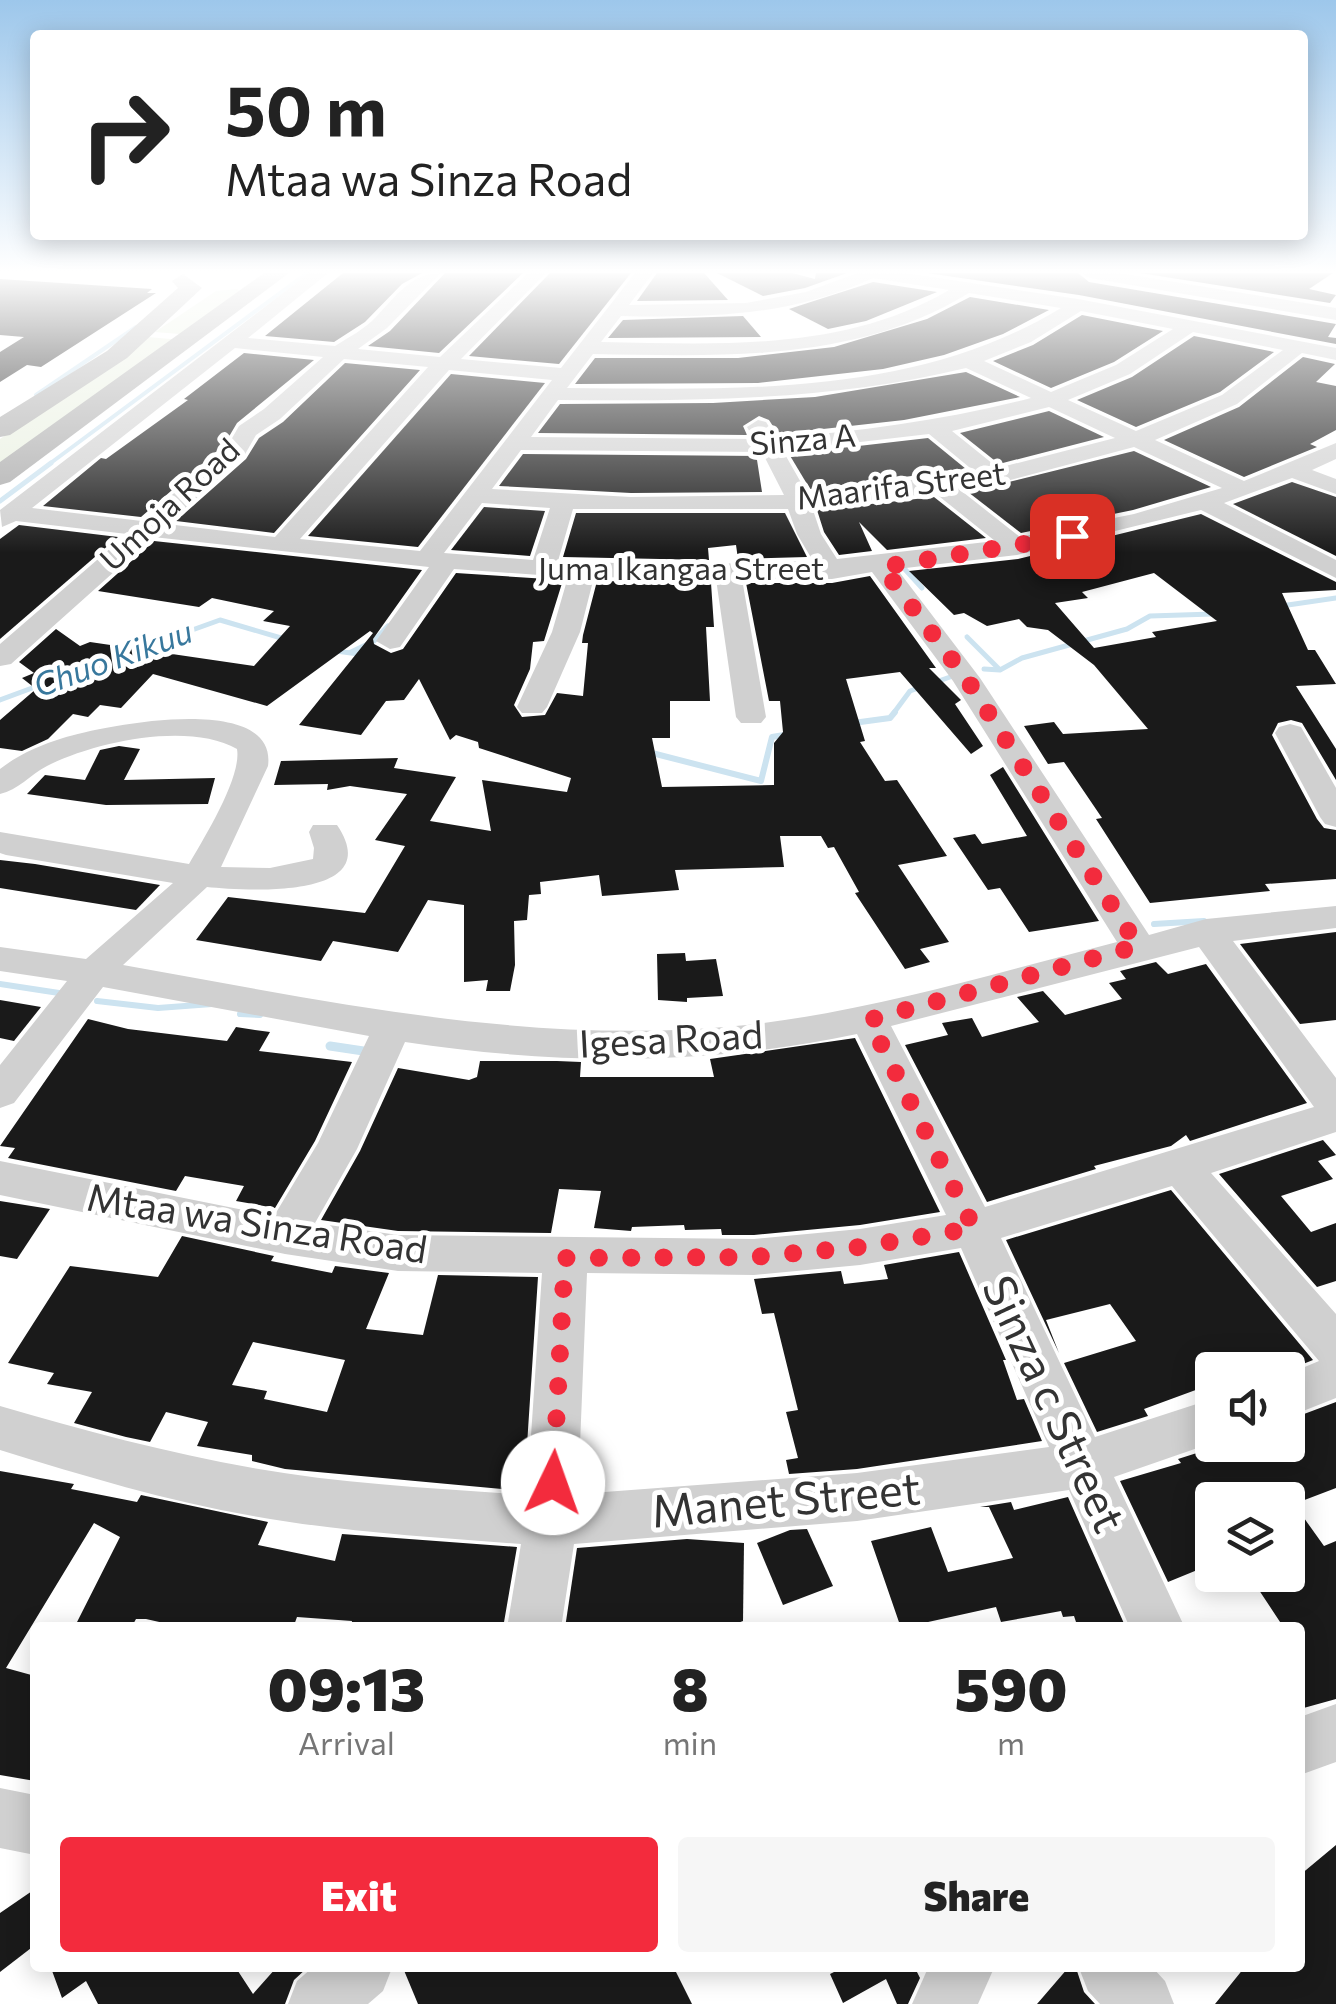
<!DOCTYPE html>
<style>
:root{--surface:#fff;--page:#f6f6f6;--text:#222;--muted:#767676;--accent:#f32b3d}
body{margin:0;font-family:Commissioner,sans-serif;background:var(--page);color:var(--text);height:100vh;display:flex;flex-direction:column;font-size:38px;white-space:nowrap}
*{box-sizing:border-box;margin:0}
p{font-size:32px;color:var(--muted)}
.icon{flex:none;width:55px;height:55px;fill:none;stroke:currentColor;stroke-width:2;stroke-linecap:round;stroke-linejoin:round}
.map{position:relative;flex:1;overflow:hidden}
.panel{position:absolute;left:30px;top:1622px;width:1275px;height:350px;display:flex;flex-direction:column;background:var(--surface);border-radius:10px;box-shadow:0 5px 25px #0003}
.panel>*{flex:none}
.banner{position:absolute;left:30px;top:30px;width:1278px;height:210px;border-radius:10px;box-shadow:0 5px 25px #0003;background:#fff;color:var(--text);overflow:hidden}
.controls{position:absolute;left:1195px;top:1352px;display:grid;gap:20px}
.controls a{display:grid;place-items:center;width:110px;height:110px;border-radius:10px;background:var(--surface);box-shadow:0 5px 25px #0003;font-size:50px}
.pin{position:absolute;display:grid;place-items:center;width:85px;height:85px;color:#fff;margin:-42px;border-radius:20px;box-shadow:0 5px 15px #0006}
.me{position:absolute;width:110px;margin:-55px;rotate:3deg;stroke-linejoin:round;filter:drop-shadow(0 0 8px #0008)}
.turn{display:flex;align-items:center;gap:35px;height:210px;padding:0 30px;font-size:45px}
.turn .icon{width:130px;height:130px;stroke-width:2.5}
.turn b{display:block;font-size:70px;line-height:85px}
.eta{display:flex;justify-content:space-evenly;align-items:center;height:170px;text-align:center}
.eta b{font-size:60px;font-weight:800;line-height:70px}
.button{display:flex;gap:20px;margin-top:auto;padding:20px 30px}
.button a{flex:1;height:115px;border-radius:10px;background:var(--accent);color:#fff;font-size:40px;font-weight:800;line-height:115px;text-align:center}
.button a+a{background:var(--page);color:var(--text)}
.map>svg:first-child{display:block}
.green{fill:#e9f0e0}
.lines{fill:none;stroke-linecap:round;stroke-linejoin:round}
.stream-far3{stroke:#cce3f0;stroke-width:4}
.stream-far2{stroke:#cce3f0;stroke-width:5}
.stream-far1{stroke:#cce3f0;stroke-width:6}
.stream{stroke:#cce3f0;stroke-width:9}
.building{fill:#1a1a1a;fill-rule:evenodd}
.minor{fill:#d0d0d0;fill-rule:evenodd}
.major{fill:#ababab;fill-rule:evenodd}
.route{stroke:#f32b3d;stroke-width:18;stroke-dasharray:0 32.4}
.labels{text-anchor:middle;stroke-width:10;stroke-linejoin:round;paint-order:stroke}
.far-street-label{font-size:32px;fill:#333;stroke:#fff}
.far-water-label{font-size:32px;font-style:italic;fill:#38789d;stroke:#fff}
.street-label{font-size:38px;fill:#333;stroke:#fff}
.near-street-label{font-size:45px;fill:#333;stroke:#fff}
</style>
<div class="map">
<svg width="1336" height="2004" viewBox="0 0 1336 2004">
<rect width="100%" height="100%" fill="#fff"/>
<!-- green -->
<g class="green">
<polygon points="237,289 245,294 191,335 155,332 216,291"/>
<polygon points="148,337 182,340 0,469 0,439"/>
</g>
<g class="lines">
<!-- stream-far3 -->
<g class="stream-far3">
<polyline points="36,395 136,327"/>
<polyline points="48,465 307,273"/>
</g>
<!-- stream-far2 -->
<g class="stream-far2">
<polyline points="0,501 51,463"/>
<polyline points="901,565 922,588"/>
<polyline points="1281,606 1336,598"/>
<polyline points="967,637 999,669"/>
<polyline points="336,651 366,655"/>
<polyline points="131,652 220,620 288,640"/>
<polyline points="351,652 374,641 388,626"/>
<polyline points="984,669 1000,670 1022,658 1127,629 1150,616 1213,614"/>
<polyline points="0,700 43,684"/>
<polyline points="893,714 910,691 953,676"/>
</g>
<!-- stream-far1 -->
<g class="stream-far1">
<polyline points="853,723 890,718 895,712"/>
<polyline points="648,752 761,781 772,737 790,734"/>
<polyline points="1154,924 1204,921"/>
<polyline points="0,984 59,993"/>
<polyline points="97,1001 158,1008 212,1004"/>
<polyline points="240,1014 260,1015"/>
</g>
<!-- stream -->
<polyline class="stream" points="330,1046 370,1052"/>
</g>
<!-- building -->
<g class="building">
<polygon points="343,273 422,273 402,284 365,322 334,342 265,336"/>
<polygon points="445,273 523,273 439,353 368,346 390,331"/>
<polygon points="550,273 631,273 559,364 469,356"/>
<polygon points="657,273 704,273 728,300 637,301"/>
<polygon points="717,273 792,273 815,279 816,273 847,273 805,288 763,296"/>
<polygon points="927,273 1078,273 1089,282 1336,324 1328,337 1336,338 1336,344 1079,295"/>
<polygon points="1140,273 1333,273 1309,289 1336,295 1330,303"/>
<polygon points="0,279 152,289 147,293 156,293 41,367 27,365 0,382 0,352 24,337 0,335"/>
<polygon points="873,282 937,292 866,321 828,329 789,309"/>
<polygon points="970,297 1049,310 1003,334 944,355 883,369 758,383 575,384 595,358 738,358 834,347 927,319"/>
<polygon points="1082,315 1163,331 1114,362 1051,388 993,361 1033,345"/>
<polygon points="743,316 761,337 608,338 623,320"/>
<polygon points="1194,336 1274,352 1220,392 1136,427 1077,400 1132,377"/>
<polygon points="244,353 314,360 237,423 224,445 141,517 43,506 101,458 106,459 188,400 184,399"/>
<polygon points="1303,357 1335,364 1316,382 1336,386 1336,430 1310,444 1317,447 1244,477 1164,440 1239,407"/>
<polygon points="345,363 420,370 274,533 176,521 246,459 259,438 283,422"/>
<polygon points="966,372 1020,397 904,420 778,434 769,420 759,416 743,426 747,435 538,433 560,404 713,403 815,397"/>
<polygon points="451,374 545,383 418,547 308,536"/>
<polygon points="1049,411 1104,437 999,464 960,433"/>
<polygon points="928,438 966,469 810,489 789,454"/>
<polygon points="1134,451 1211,487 1133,510 1021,533 968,492"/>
<polygon points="523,454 760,456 762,459 757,460 762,492 631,493 499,486"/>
<polygon points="1292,482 1336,497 1336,556 1233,504"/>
<polygon points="934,497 986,538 887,550 859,522 872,551 839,555 824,532 817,510"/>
<polygon points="484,507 545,511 530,556 451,550"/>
<polygon points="576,513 785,513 807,557 738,559 736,545 708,548 709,560 563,557"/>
<path d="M1201,514l135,68v8l-54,3 26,57h7l21,34 -40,2 40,63v31l-34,-57 -11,-3 -13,3 -6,12 45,84 7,9 12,2v49l-71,5 5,7 -120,12 -54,-84 6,-1 -38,-56 -16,2 -24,-38 30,-4 9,12 85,-5 -54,-64 -46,-35 -21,-3 -8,-8 -32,7 -23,-13 -10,2 -45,-44 109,-12zM1154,573l63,48 -65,11 4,5 -62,11 -39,-45 33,-5 -6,-6z"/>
<polygon points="19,525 118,537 0,639 0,539"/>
<polygon points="154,541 422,570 373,639 374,644 391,653 403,649 456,573 563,580 544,641 533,642 530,669 514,705 522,717 545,715 557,693 583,696 588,643 582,643 583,635 597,581 711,583 714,627 706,627 710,701 670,701 670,738 652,738 662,787 774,785 774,743 783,732 780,701 769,701 746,583 832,583 870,576 936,668 929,668 961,700 955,704 983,746 971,754 900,672 846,679 865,741 860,742 885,781 897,780 947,856 898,865 949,942 920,949 930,962 905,969 855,893 859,892 834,847 828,848 821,836 780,836 784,867 675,870 679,890 602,896 599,875 540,882 541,894 529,895 527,920 514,921 515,965 510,991 486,991 488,980 464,982 464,905 428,900 398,952 333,941 321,961 196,940 228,897 365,913 405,846 375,840 407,794 350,786 327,790 328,784 274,785 281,761 398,758 394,768 456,777 430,821 491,831 482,780 567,792 571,778 479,748 478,742 456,735 450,740 419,679 404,700 386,701 361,735 299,725 373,633 370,631 267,706 153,674 121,708 100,705 88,717 73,714 48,739 22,751 0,748 0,720 36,689 22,678 34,673 19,662 56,629 80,646 90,642 254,666 290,626 263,621 274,611 212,598 199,607 98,591"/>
<polygon points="119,746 140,749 124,780 215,778 208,804 106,805 27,794 45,775 85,780 100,750"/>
<polygon points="1003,767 1099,921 1029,932 1000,888 988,890 953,838 975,834 982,844 1027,836 990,775"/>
<polygon points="0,860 35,864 160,885 136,910 0,888"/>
<polygon points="1336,932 1336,1020 1300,1024 1240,944"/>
<polygon points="685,953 686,961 716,959 723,996 687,998 687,1002 658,1000 657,954"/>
<polygon points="1156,962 1168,974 1206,964 1307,1103 1190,1141 1186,1135 1171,1146 1094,1166 1096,1169 987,1202 905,1045 948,1035 942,1023 972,1018 982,1037 1039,1022 1017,997 1043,991 1065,1015 1122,999 1109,983 1126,979 1120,971"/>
<polygon points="0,1000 41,1007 14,1041 0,1038"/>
<polygon points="88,1019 128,1029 227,1041 236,1027 255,1030 270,1032 259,1051 352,1062 315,1141 275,1208 236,1201 244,1186 185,1176 176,1191 8,1158 15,1148 0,1146"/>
<polygon points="855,1038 940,1212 860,1225 754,1235 722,1235 721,1229 685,1230 684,1225 632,1227 631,1231 594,1228 601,1191 559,1189 551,1233 398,1231 321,1220 360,1151 398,1068 469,1080 477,1077 480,1061 557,1061 581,1062 580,1077 714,1077 710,1059"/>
<polygon points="1323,1140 1336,1155 1318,1161 1333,1179 1281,1196 1311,1232 1336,1223 1336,1281 1317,1287 1219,1174"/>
<polygon points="1171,1190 1313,1360 1288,1370 1212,1370 1212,1384 1144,1409 1148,1416 1097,1432 1064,1363 1136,1341 1110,1304 1046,1320 1059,1353 1006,1240"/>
<polygon points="0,1201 50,1209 17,1259 0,1256"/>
<path d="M182,1236l92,20 -3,5 61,12 3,-7 54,7 -23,56 57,6 15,-60 100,2 -14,214 -239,-22 -33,-8v-6l-55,-9 11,-24 -42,-10 -16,30 -24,-5 -52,-14 18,-31 -45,-8 7,-11 -46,-10 62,-97 88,11zM253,1342l92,18 -18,52 -63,-13 3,-8 -35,-6z"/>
<polygon points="959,1252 1006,1360 1003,1360 1017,1400 1024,1399 1042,1441 857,1469 789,1474 786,1460 798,1458 786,1412 798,1410 774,1313 762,1314 754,1279 841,1271 844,1284 888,1279 884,1265"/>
<polygon points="1336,1402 1336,1488 1294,1504 1324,1546 1336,1541 1336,1699 1300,1709 1300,1628 1284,1628 1249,1575 1288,1575 1288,1500 1212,1500 1212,1564 1168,1582 1120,1481 1181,1463 1178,1459 1222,1445 1231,1445 1235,1451 1251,1445 1288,1445 1288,1420"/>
<polygon points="0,1471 74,1484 71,1489 137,1502 141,1495 268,1522 258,1545 335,1561 342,1534 517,1547 503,1628 351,1628 352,1621 297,1617 293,1628 186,1628 146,1619 136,1619 131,1628 74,1628 120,1537 94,1523 6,1668 35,1676 35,1781 0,1775"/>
<polygon points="1068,1497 1126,1628 1078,1628 1074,1616 1063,1617 1061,1611 1001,1622 996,1607 901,1628 871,1541 931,1527 948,1572 1013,1558 989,1507 980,1507 1011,1502 1014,1510"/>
<polygon points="807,1529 833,1586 783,1605 757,1543 790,1530"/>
<polygon points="687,1539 744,1543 743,1621 725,1628 565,1628 577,1548"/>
<polygon points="1336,1845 1336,2004 1215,2004 1244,1968 1300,1968 1300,1875"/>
<polygon points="35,1889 35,1945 0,1972 0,1913"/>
<polygon points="51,1968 236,1968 253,1994 276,1968 307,1968 294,1980 285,2004 98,2004 86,1981 62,1998"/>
<polygon points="403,1968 674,1968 692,2004 418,2004"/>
<polygon points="842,1968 915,1968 920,1978 908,2004 897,2004 886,1979 843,2003 830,1974"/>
<polygon points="1068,1968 1076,1968 1084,1992 1095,2004 1037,2004"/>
</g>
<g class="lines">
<!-- minor -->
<g class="minor">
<path d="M309,273h19l-80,65 87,8c14,-9 30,-17 41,-29 20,-21 35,-44 65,-44l-54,55 -29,21 82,8 88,-84h18l-85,86 100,9 74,-95h18l-24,32 117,-2 60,-11 51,-19h48l173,26 258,49v12l-34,-7 -65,51 -82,36 89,41 92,-38v16l-24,11 24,9v15l-44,-16 -68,25 112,57v18l-135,-68 -184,45 -120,14 83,109 169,257 57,-16 130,-13v22l-103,13 103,137v54l-125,41 125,141v84l-48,19v-43l31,-13 -147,-175 -171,52 94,199 117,-38v44l-98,34 71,151h-55l-61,-138 -212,31 -283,23 -13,84h-54l14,-84c-89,-7 -179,-12 -268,-28 -86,-15 -169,-40 -253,-66v-44c83,24 167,47 253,62 90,16 182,20 274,27l15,-222 -144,-2 -113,-17 -285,-59v-34l274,55 44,-73 51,-107 -266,-49 -89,116 -14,5v-43l67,-84 -67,-10v-24l86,12 87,-76 -167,-28 -6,-2v-21l189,32c15,-26 53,-87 48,-115 -48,-28 -144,-7 -190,17 -17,9 -29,24 -47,28v-25c18,-14 40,-24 63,-31 38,-12 215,-48 205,28l-47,101 49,1 43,-9 1,-11 -5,-16 4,-7h24c51,75 -91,66 -130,62l-84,78c208,37 412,82 624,60 126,-14 248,-52 370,-83l-164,-261 -81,-109 -40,7h-90l24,138 -5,6h-20l-5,-6 -20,-138 -122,-2 -14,55 -33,75 -5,6h-20l-5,-6 35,-75 16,-55 -114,-8 -54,78 -10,2 -14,-8 53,-74 -276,-30 -142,127 -11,2v-22l127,-110 -111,-13 -14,6 -2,-17zM873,278l76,12c-105,62 -230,54 -348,52l20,-26c87,2 172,0 252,-38zM969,293l92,15c-148,90 -326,81 -494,80l26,-34c128,2 262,9 376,-61zM1081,311l92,18 -57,36 -65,27 -67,-31 47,-19zM1193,332l90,18 -61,45 -86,36 -68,-31 62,-26zM235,348l88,9 -59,52 -25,17 -12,21 -85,74 -110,-13zM344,359l84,8 -153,170 -108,-13 77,-68 12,-21 24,-16zM966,368l65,30c-85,22 -168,33 -255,40l-10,-16 -8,-2 -11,7 7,12 -223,-2 27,-37c139,1 273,1 408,-32zM449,370l103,10 -132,171 -120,-12zM1049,407l66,31 -117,30 -46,-37zM929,434l46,38 -168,21 -24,-42zM1134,447l88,41 -88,26 -114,23 -61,-48 36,-5zM521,450l241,2 22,43 -153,2 -139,-8zM935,493l60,48 -158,18 -16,-25 -9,-27zM482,503l68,5 -17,52 -89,-7zM573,509h215l9,25 16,27 -139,4 -116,-4zM1199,947l115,160 -329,100 -94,-181zM857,1034l89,181 -86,14 -106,10 -356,-4 -83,-12 42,-74 48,-107c150,23 302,24 452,-8zM961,1248l88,199 -192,26 -279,21 9,-221 167,2 106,-10z"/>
<polygon points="1081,273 1119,273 1336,308 1336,320 1090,278"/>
<polygon points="1290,724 1301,727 1336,788 1336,827 1325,824 1320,817 1275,733 1279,727"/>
<polygon points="1336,1704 1336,1762 1300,1775 1300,1717"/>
<polygon points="0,1788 35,1795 35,1855 0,1848"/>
<polygon points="312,1968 392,1968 383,1991 368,2004 288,2004 297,1981"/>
<polygon points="928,1968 994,1968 978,2004 912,2004"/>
<polygon points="1079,1968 1153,1968 1165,1981 1174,2004 1100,2004 1088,1991"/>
</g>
<!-- major -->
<g class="major">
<polygon points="264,273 289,273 10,482 0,485 0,462"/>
<polygon points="183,274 202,288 127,358 10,435 0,437 0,417 107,351 178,288 172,281"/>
</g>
</g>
<!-- sky -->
<linearGradient id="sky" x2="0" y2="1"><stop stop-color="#9dc7eb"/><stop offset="0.49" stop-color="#fff"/><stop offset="1" stop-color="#fff" stop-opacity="0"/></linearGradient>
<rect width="1336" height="553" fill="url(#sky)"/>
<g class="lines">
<!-- route -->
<polyline class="route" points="553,1483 565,1258 754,1257 860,1247 974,1228 869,1020 1138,946 966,678 882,567 1072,536"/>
</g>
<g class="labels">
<!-- far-street labels -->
<g class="far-street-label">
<text transform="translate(803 440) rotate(-5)" y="11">Sinza A</text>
<text transform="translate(901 486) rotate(-7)" y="11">Maarifa Street</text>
<text transform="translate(170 505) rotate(-43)" y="11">Umoja Road</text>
<text x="681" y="580">Juma Ikangaa Street</text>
</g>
<!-- far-water labels -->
<g class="far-water-label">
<text transform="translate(113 659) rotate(-20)" y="11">Chuo Kikuu</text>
</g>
<!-- street labels -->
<g class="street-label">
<text transform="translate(671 1040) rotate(-3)" y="13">Igesa Road</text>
<text transform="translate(257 1224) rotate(9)" y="13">Mtaa wa Sinza Road</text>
</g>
<!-- near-street labels -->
<g class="near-street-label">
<text transform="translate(1054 1404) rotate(65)" y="16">Sinza c Street</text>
<text transform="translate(786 1500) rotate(-5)" y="16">Manet Street</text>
</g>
</g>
</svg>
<div class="controls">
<a><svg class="icon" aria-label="sound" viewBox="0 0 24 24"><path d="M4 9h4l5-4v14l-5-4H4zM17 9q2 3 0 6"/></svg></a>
<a><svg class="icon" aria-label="layers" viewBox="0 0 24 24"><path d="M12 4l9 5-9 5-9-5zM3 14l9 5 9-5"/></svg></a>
</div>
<div class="pin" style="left:1072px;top:536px;background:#d93025"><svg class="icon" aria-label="arrive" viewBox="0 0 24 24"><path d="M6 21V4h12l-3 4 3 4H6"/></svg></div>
<svg class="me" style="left:553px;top:1483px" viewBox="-20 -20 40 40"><circle r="19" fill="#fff"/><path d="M0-13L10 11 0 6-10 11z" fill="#f32b3d"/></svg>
<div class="banner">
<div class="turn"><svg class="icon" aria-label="right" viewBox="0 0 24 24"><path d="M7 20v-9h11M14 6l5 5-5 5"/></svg><div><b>50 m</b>Mtaa wa Sinza Road</div></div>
</div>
<section class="panel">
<div class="eta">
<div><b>09:13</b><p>Arrival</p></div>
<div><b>8</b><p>min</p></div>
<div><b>590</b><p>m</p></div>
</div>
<div class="button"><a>Exit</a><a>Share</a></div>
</section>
</div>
